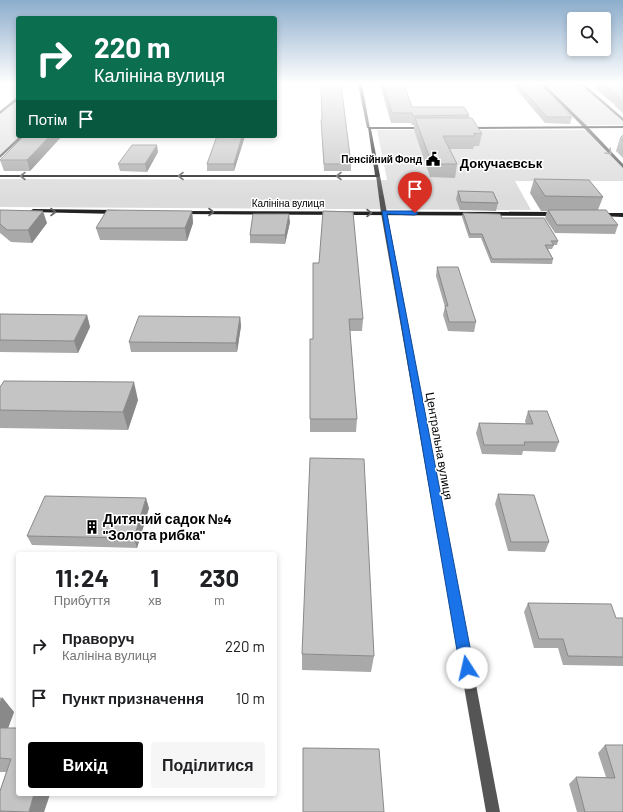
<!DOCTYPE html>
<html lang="uk">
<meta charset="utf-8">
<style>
:root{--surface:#fff;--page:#f6f6f6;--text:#202124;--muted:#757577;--accent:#000}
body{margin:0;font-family:Barlow,sans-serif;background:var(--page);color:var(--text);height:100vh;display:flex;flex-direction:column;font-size:15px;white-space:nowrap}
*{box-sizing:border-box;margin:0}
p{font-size:13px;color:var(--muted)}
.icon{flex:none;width:22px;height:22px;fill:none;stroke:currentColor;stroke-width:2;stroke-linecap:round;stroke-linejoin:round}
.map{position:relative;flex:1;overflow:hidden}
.details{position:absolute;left:16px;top:552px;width:261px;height:244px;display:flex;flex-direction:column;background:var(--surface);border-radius:4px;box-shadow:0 2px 6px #0003}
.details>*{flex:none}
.guide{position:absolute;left:16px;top:16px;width:261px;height:122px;border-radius:4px;box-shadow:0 2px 6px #0003;background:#0b6e4f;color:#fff;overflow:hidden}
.controls{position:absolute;left:567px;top:12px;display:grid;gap:8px}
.controls a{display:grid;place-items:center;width:44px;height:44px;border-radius:4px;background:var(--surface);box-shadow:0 2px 6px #0003;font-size:20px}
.pin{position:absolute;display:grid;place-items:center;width:34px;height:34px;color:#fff;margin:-41px -17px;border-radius:50% 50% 50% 0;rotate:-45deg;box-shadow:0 0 4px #0007}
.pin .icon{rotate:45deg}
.me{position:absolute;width:44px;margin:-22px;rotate:350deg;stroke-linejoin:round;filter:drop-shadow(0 0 3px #0008)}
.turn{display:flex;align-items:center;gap:14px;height:84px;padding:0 12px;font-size:18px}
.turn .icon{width:52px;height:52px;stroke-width:2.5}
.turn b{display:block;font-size:28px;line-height:34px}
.then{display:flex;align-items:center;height:38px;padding:0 12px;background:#0003;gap:8px;font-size:15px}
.eta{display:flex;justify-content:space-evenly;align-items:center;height:68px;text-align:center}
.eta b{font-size:24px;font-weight:700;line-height:28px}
.cta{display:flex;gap:8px;margin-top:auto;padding:8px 12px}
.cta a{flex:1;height:46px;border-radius:4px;background:var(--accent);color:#fff;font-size:16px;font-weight:700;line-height:46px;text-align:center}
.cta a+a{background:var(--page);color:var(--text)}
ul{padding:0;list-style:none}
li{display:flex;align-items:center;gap:12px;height:52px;padding:0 12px}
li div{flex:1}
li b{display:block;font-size:15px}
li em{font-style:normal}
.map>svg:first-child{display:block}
.green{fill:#dcdcdc}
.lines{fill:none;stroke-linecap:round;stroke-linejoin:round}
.minor{fill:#555;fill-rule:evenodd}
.tertiary{fill:#555;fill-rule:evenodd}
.secondary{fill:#222;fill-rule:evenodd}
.wall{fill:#a9a9a9}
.shaded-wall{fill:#898989}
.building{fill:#c4c4c4;stroke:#898989}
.oneway{stroke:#999}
.oneway2{stroke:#646464}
.route{fill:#1a73e8;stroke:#114b97}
.labels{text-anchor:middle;stroke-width:3;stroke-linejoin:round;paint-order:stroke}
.far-poi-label{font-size:10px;font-weight:bold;fill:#000;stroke:#fff;text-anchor:end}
.far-street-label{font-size:10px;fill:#000;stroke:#fff}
.street-label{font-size:12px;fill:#000;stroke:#fff}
.far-district-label{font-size:13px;font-weight:bold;fill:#000;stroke:#fff}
.near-poi-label{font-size:14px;font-weight:bold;fill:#000;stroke:#fff;text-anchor:start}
</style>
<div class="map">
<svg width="623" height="812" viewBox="0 0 623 812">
<rect width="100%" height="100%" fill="#fff"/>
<!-- green -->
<g class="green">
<polygon points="542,84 581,84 623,120 623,125 584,125"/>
<polygon points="18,98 18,136 22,136 0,157 0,113"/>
<polygon points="377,130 588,130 623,167 623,181 515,181 531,210 0,207 0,179 387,180"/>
</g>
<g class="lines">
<!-- minor -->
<g class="minor">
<polygon points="358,84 362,84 370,129 367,128"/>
<polygon points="541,84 544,84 587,126 623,164 623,168"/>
<polygon points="584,84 623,118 623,121 580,84"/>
<polygon points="17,97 18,97 18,100 0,114 0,111"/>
<polygon points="20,136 24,136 0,158 0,155"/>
<polygon points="384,211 387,213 500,812 486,812 381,213"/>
</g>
<!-- tertiary -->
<polygon class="tertiary" points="376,175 380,176 387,213 384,215 381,213"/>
<!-- secondary -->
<g class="secondary">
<polygon points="623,126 623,128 468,129 466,128 468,127"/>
<polygon points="368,127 424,127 426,128 424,129 371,129 380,176 378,177 0,177 0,175 375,175"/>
<polygon points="33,209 117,210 120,212 117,214 31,212 30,211"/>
<polygon points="179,211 557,212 560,214 557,216 181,214 178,212"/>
<polygon points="597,213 623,213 623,217 599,216 596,214"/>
</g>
</g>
<!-- wall -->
<g class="wall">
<polygon points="380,84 404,84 412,107 469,115 469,118 482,134 479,146 474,146 473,149 450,149 457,164 455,178 430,177 414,130 414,125 412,125 411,123 391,123"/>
<polygon points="512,84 540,84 572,117 570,124 545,123"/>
<polygon points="596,84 623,84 623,113 615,106 615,105 595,88"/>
<polygon points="321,120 351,164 351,171 324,171"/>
<polygon points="623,135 623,158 616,151 620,138"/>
<polygon points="24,136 62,136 30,171 4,171 0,160"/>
<polygon points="217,136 245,136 234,171 207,171 207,164"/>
<polygon points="158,152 147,172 120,171 118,164"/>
<polygon points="534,179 603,197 598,210 618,225 615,234 555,233 545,218 547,211 541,211 530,193"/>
<polygon points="458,191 498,203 496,211 460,210 456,199"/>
<polygon points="0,210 47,223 32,243 11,242 0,233"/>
<polygon points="192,211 193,223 187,241 100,240 96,228"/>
<polygon points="463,213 502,218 558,241 557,245 554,245 552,249 548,249 553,259 552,264 491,263 481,238 469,238 462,217"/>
<polygon points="290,222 285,244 250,243 250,235"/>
<polygon points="313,263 363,319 362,331 350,331 357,419 356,432 310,432 310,339 313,339"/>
<polygon points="437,267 476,322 474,332 448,331 443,315 445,307 436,276"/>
<polygon points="0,314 87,315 90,327 78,353 0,352"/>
<polygon points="240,317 241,326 237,352 131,352 129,342"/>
<polygon points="0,387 138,400 128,430 0,428"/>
<polygon points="528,411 559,442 555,452 523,451 522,455 482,454 476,433 479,423 526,424 525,421"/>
<polygon points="498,494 549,542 545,552 508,551 495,504"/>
<polygon points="149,508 137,548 32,545 27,536"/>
<polygon points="528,603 616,618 623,618 623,666 563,665 558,648 534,648 524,612"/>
<polygon points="302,654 374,656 371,672 302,670"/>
<polygon points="0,697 14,712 8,728 18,794 50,794 44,812 0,812 0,791 6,772 0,772"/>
<polygon points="605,745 623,745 623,812 577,812 569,784 576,777 606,777 598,753"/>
</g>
<!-- shaded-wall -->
<g class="shaded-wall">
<polygon points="50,136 62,136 30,171 27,160"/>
<polygon points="242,136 245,136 234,171 234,164"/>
<polygon points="157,145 158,152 147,172 145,164"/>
<polygon points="43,211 47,223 32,243 28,230"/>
<polygon points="192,211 193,223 187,241 185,228"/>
<polygon points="289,214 290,222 285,244 285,235"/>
<polygon points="87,315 90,327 78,353 74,341"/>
<polygon points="240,317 241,326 237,352 236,343"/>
<polygon points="134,382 138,400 128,430 123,412"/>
<polygon points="146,498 149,508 137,548 134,538"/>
<polygon points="2,697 14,712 3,742 0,738 0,702"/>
<polygon points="34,794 50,794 44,812 29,812"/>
</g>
<!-- building -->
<g class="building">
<polygon points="321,84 341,84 351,164 324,164 321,120 322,120"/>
<polygon points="383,84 404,84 412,107 464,107 469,115 413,116 412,113 392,113"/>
<polygon points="518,84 540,84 572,117 547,117"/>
<polygon points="602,84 623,84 623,102 618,98 620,98"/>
<polygon points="415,118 472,118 482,134 474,133 475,136 443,136 457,164 432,164"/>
<polygon points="623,135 623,141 620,138"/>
<polygon points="24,136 50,136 27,160 0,160"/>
<polygon points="217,136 242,136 234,164 207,164"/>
<polygon points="132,145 157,145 145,164 118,164"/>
<polygon points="534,179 589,180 603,197 545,196"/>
<polygon points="458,191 493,192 498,203 461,202"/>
<polygon points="0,210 43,211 28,230 7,230 0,224"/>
<polygon points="107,210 192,211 185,228 96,228"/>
<polygon points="548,210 606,210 618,225 557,225"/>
<polygon points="323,211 353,212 363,319 349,319 357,419 310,419 310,339 313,339 313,263 319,263"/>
<polygon points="463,213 500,214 502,218 544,218 558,241 551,241 554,245 545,245 553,259 492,259 482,234 470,234"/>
<polygon points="253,214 289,214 285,235 250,235"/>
<polygon points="437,267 458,267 476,322 449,322 445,306 448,306"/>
<polygon points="0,314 87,315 74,341 0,340"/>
<polygon points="139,316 240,317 236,343 129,342"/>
<polygon points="4,381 134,382 123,412 0,410 0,387"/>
<polygon points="528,411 547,411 559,442 524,442 525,445 484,445 479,423 533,424"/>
<polygon points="310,458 364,459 374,656 302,654"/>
<polygon points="498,494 534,495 549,542 511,542"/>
<polygon points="45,496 146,498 134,538 27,536"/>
<polygon points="528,603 611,604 616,618 623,618 623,657 568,656 563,639 539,639"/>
<polygon points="0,728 18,728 18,794 34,794 29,812 0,811 0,791 11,759 0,758"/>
<polygon points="605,745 623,745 623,812 585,812 576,777 615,778"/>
<polygon points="303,748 379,749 384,812 303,812"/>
</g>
<!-- one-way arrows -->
<defs><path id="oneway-chevron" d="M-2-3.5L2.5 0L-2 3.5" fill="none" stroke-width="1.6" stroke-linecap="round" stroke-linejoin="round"/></defs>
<use class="oneway" href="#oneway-chevron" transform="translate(609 152) rotate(47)"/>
<g class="oneway2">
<use href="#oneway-chevron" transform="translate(23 176) rotate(-180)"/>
<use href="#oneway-chevron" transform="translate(181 176) rotate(-180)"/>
<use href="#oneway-chevron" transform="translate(339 176) rotate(-180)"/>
<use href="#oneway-chevron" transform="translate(53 212)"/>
<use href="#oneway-chevron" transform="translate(211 212)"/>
<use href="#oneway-chevron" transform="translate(369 213)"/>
</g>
<!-- sky -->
<linearGradient id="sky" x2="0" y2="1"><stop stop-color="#8cadcc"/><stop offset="0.42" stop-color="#fff"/><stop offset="1" stop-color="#fff" stop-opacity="0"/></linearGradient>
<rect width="623" height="198" fill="url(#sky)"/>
<!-- route -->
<polygon class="route" points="382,211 415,211 418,213 415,215 387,214 474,668 472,673 467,675 462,673 460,668"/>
<!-- icons -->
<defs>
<symbol id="civic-bare" viewBox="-9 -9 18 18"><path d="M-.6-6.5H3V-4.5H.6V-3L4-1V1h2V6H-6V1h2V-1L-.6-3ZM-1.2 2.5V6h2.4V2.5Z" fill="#000" stroke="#fff" stroke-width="2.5" paint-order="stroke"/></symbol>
<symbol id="building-bare" viewBox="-9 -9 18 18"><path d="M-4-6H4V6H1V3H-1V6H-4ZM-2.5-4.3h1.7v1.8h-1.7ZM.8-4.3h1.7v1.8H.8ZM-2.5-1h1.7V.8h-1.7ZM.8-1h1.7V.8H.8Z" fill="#000" stroke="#fff" stroke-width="2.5" paint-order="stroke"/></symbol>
</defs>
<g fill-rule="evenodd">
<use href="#civic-bare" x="423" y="149" width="20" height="20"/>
<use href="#building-bare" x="82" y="517" width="20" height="20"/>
</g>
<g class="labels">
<!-- far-poi labels -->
<g class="far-poi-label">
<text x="422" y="163">Пенсійний Фонд</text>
</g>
<!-- far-street labels -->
<g class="far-street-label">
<text x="288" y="207">Калініна вулиця</text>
</g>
<!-- street labels -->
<g class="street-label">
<text transform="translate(439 446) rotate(80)" y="4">Центральна вулиця</text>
</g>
<!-- far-district labels -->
<g class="far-district-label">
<text x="501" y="168">Докучаєвськ</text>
</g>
<!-- near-poi labels -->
<g class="near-poi-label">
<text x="103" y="524">Дитячий садок №4<tspan x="103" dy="16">"Золота рибка"</tspan></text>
</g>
</g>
</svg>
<div class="controls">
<a><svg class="icon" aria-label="search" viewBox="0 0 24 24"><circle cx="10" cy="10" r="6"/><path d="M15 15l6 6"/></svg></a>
</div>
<div class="pin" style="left:415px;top:213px;background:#d93025"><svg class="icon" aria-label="arrive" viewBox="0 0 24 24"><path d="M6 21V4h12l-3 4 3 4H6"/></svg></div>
<svg class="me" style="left:467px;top:668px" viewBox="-20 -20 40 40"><circle r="19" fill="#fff"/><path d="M0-13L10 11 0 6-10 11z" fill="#1a73e8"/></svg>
<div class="guide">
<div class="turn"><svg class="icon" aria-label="right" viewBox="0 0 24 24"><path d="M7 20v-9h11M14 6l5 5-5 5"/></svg><div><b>220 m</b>Калініна вулиця</div></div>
<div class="then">Потім<svg class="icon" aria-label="arrive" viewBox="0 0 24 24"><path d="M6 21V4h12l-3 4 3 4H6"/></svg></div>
</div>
<section class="details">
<div class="eta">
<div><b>11:24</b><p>Прибуття</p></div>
<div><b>1</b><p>хв</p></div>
<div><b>230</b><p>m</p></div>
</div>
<ul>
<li><svg class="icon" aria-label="right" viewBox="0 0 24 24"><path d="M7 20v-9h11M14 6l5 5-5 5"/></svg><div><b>Праворуч</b><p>Калініна вулиця</p></div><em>220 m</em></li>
<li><svg class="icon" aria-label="arrive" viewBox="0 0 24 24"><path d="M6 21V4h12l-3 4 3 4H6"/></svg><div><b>Пункт призначення</b></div><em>10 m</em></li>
</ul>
<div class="cta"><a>Вихід</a><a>Поділитися</a></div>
</section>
</div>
